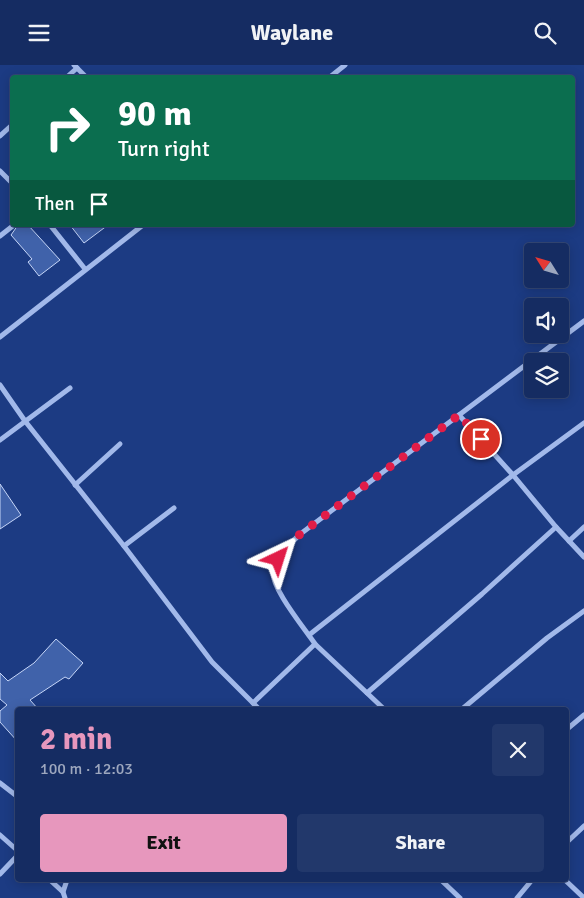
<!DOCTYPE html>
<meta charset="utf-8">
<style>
:root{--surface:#152c62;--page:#22386b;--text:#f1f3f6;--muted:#9da7be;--line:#344877;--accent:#e797bd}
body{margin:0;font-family:Signika,sans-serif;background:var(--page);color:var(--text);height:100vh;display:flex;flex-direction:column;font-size:19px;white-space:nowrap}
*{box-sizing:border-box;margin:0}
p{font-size:16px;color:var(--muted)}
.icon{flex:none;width:28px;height:28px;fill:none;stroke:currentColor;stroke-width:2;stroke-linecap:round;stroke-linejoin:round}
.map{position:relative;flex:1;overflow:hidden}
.sheet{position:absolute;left:15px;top:642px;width:554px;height:175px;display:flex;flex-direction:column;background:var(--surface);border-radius:5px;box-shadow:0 2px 12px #0003,0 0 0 1px var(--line)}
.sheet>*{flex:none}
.banner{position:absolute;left:10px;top:10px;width:565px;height:152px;border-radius:5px;box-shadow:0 2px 12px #0003,0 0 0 1px var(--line);background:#0b6e4f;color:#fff;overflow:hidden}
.needle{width:32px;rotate:307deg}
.fabs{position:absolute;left:524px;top:178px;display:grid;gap:10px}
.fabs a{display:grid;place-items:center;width:45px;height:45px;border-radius:5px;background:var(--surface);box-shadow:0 2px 12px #0003,0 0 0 1px var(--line);font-size:25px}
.pin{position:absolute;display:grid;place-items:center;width:42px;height:42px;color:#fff;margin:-21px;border:2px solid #fff;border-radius:50%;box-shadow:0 1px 5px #0007}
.me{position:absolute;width:55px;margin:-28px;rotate:41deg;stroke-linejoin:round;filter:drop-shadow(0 0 4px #0008)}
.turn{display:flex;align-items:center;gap:18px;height:105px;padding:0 25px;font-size:22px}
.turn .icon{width:65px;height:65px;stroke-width:2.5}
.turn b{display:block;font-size:35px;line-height:42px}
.then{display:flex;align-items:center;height:48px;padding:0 25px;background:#0003;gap:10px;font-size:19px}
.round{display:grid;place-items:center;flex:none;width:52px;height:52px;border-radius:5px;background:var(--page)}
.overview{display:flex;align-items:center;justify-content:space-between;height:85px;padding:0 25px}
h1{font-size:30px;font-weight:700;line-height:38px;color:var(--accent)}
.cta{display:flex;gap:10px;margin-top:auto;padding:10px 25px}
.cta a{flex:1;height:58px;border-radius:5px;background:var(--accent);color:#111;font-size:20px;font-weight:700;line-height:58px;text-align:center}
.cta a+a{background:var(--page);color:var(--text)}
header{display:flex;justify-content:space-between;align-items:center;height:65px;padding:0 25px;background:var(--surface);font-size:22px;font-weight:700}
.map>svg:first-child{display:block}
.building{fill:#4062aa;stroke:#c6d6f8}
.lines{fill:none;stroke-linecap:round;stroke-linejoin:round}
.street{stroke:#a2b9ea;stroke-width:5}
.route{stroke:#e11d48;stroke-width:9;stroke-dasharray:0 16.2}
</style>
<header><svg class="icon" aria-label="menu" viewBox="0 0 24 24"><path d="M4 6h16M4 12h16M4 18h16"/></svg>Waylane<svg class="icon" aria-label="search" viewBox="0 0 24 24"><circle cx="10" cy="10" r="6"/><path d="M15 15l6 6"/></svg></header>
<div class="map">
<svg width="584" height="833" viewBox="0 0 584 833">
<rect width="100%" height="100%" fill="#1c3b83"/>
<!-- building -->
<g class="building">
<polygon points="18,160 28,160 60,195 39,211 28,197 32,194 11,170"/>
<polygon points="70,160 108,160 84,178"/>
<polygon points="0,419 21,450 0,464"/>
<polygon points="56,574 83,598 69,614 65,612 30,635 39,645 18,645 18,677 0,657 0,646 7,640 0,634 0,608 8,616 34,598"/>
</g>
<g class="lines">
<!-- street -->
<g class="street">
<polyline points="74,0 86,12"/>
<polyline points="67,12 77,3"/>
<polyline points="330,12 345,0"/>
<polyline points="0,71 12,60"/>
<polyline points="0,106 12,118"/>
<polyline points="50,160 85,204"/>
<polyline points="0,171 14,160"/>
<polyline points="0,272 143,160"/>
<polyline points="0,320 25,356 124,481 212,597 260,645"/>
<polyline points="0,375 70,323"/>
<polyline points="75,420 120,379"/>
<polyline points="556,462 513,410 459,350 584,256"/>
<polyline points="569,476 584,462"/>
<polyline points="124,481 174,443"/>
<polyline points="309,570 513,410 584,358"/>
<polyline points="315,579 367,628 482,529 556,462 584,492"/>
<polyline points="367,628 385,645"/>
<path d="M253,638l62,-59c-10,-15 -46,-58 -42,-75 2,-13 18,-25 26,-34l160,-120"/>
<polyline points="461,645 547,573 584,546"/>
<polyline points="566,665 584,650"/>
<polyline points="0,718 18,732"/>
<polyline points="0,770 18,786"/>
<polyline points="566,778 584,761"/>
<polyline points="0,809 18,790"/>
<polyline points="50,815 63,827"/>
<polyline points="441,815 460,833"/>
<polyline points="565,815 584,833"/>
<polyline points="65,833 63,827 67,815"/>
<polyline points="517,833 532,815"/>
</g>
</g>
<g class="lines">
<!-- route -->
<polyline class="route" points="278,494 299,470 459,350 481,374"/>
</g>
</svg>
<div class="fabs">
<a><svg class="needle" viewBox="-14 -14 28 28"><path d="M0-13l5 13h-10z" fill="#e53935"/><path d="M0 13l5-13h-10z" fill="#9da7be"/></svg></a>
<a><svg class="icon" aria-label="sound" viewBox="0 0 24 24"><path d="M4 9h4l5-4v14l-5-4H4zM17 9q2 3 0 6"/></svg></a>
<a><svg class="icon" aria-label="layers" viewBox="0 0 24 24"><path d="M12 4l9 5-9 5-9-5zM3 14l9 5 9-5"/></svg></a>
</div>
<div class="pin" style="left:481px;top:374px;background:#d93025"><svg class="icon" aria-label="arrive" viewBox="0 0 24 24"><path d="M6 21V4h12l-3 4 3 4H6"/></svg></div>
<svg class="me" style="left:278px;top:494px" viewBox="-20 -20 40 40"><path d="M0-17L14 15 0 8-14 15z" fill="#e11d48" stroke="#fff" stroke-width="4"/></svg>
<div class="banner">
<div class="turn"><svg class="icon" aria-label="right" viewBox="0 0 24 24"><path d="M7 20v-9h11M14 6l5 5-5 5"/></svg><div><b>90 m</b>Turn right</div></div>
<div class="then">Then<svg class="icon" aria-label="arrive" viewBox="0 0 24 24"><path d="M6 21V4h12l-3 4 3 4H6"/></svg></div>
</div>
<section class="sheet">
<div class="overview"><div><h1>2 min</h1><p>100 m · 12:03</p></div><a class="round"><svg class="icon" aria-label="close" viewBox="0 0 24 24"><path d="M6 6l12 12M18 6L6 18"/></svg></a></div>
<div class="cta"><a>Exit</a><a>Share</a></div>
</section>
</div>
